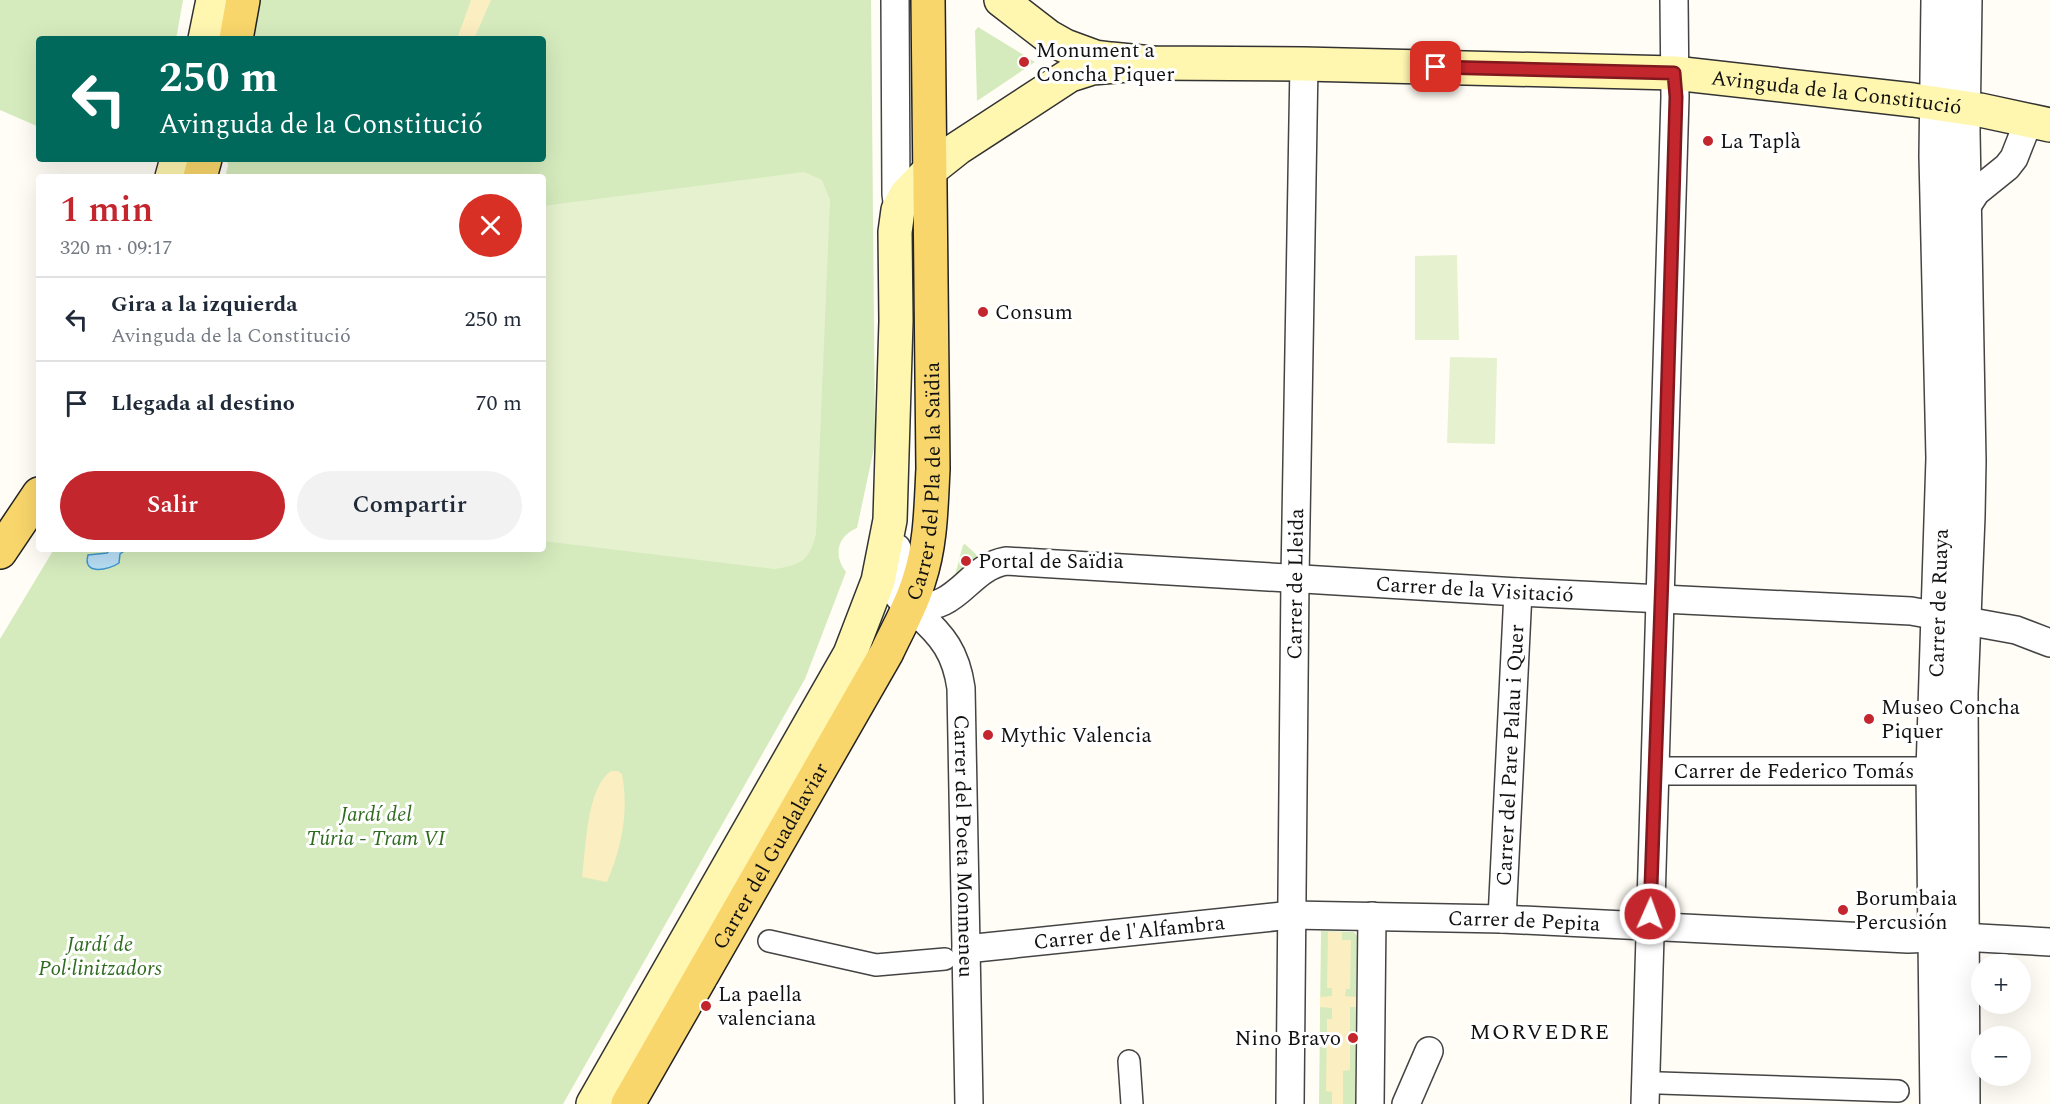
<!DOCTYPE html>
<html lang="es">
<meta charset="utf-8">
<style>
:root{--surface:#fff;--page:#f2f2f3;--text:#1f2937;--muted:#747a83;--line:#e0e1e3;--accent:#c4262e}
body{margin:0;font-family:Spectral,serif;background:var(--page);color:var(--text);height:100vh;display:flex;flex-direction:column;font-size:22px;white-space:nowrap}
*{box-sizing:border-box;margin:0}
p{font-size:20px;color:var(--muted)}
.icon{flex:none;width:33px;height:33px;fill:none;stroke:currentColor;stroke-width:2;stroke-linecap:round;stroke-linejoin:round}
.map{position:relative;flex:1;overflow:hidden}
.panel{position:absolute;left:36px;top:174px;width:510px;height:378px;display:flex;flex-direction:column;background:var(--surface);border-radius:6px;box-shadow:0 6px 24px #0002}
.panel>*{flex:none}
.hud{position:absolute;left:36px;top:36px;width:510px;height:126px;border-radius:6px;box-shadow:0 6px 24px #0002;background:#00695c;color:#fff;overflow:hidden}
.controls{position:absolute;left:1971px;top:954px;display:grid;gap:12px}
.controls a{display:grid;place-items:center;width:60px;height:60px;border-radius:50%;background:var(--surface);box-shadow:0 6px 24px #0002;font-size:30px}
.pin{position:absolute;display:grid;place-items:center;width:51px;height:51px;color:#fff;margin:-26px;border-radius:12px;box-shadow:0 3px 9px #0006}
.me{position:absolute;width:66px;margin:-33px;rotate:2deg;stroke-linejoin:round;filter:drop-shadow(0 0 4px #0008)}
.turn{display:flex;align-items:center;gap:21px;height:126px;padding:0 24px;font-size:27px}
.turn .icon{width:78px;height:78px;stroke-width:2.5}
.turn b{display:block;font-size:42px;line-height:51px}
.round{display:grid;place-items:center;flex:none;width:63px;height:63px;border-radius:32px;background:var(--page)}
.headline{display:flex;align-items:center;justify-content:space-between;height:102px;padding:0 24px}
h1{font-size:36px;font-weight:600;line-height:45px;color:var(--accent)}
.primary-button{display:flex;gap:12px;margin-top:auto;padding:12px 24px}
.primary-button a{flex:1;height:69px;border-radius:36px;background:var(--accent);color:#fff;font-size:24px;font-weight:600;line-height:69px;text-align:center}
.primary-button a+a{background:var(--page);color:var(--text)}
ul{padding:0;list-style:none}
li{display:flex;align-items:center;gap:18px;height:84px;padding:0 24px;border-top:2px solid var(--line)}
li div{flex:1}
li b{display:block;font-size:22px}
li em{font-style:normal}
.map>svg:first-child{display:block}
.green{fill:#d5ebbd}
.sand{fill:#fbeec1}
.pitch{fill:#e6f2cf}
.water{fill:#b9e0f7;stroke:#3f96cf;stroke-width:1.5}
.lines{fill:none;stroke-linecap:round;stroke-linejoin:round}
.pedestrian-casing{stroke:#444;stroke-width:24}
.minor-casing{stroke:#444;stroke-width:30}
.tertiary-casing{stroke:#444;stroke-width:36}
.secondary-casing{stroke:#333;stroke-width:36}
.primary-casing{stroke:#222;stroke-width:36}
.pedestrian{stroke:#fff;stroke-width:21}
.minor{stroke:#fff;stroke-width:27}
.tertiary{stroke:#fff;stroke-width:33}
.secondary{stroke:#fff6b0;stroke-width:33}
.primary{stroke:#f9d66b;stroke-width:33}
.route-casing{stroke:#7f191e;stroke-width:15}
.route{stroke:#c4262e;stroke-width:10}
.poi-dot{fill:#c4262e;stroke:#fff;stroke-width:2}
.labels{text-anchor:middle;stroke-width:6;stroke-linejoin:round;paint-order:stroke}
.poi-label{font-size:21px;fill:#111;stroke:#fff;text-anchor:start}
.street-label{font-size:21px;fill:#111;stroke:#fff}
.park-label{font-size:21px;font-style:italic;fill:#2f6b1f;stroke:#fff}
.neighbourhood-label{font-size:22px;letter-spacing:1.5px;fill:#111;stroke:#fff}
</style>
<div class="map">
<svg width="2050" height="1104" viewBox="0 0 2050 1104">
<rect width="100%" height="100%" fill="#fffdf5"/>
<!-- green -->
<g class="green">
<polygon points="0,0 183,0 176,39 39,39 39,127 0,110"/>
<path d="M257,0h614l4,433 -1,15 -17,80c-20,8 -24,28 -11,44l-41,107 -242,425h-563v-465l54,-90h489v-372h-318l3,-11 -1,-7h316v-120h-294z"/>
<polygon points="978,27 1035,62 977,101 975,31"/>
<polygon points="965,544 980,558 954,579 963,545"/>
<polygon points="1321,931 1354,932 1357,936 1355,1104 1319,1104"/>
</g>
<!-- sand -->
<g class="sand">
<polygon points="471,0 491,0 474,39 457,39"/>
<path d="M611,771h7l4,3c7,37 0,73 -15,108l-25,-5c4,-28 4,-89 29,-106z"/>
<polygon points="1328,932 1342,932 1342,940 1351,940 1350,989 1346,989 1345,996 1357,997 1357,1007 1350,1007 1350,1070 1343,1071 1343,1104 1332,1104 1332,1092 1326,1091 1327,1019 1332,1019 1332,1008 1320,1007 1320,997 1332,996 1332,988 1327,988"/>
</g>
<!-- pitch -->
<g class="pitch">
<path d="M804,172l18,8 8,20 -14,334c-7,27 -15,31 -42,35l-231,-28v-335z"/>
<polygon points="1457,255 1459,340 1415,340 1415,256"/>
<polygon points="1450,357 1497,358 1495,444 1447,443"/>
</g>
<!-- water -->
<path class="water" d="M111,549h16l-7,5 -1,9c-10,7 -37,13 -31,-8l19,-2z"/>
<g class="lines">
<defs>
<g id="pedestrian">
<polyline points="769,941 876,965 945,959"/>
<polyline points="1129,1061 1132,1104"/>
<polyline points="1660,1083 1898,1091"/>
</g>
<g id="minor">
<polyline points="895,0 896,194 898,210"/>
<polyline points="1965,209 1976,192 2007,167 2014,158 2029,120"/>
<path id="s1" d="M897,548c-2,14 -7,33 0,46 4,8 14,13 20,19 26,23 39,40 44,75l8,416"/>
<path id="s2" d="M910,606c49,7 56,-38 96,-45l512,31 393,19 105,19 34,13"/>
<path id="s3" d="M1656,771h277"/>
<path id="s4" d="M1502,919l16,-327"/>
<polyline points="1961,937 2050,942"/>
<path id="s5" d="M966,949l326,-34 210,4 406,20 27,-1"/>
<path id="s6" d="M1290,1104l5,-526 9,-514"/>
<polyline points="1370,1104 1372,916"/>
<polyline points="1406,1104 1429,1051"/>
<polyline points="1645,1104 1675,97 1674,0"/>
</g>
<g id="tertiary">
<path id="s7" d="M1937,1104l-4,-333 10,-313 -7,-302 2,-156"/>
<polyline points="1963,1104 1961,693 1968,516 1969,461 1963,132 1965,0"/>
</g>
<g id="secondary">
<path id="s8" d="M1001,0l48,37 16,9 30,11 16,2 41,4 152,1 370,9 239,27 67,10 70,15"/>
<polyline points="205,39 213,0"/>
<polyline points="172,177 177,159"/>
<polyline points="593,1104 850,654 878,581 890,520 896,321 895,232 898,210 906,195 929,171 958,148 1070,75 1092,68 1152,63"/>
</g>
<g id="primary">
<polyline points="236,39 243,0"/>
<polyline points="200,177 205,159"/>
<polyline points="0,552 39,494"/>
<path id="s9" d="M628,1104l259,-452c11,-24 25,-47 32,-72 12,-36 12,-74 14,-111l-5,-469"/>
</g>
</defs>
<!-- pedestrian casing -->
<use href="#pedestrian" class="pedestrian-casing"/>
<!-- minor casing -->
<use href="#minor" class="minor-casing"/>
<!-- tertiary casing -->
<use href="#tertiary" class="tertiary-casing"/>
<!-- secondary casing -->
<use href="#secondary" class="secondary-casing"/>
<!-- primary casing -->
<use href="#primary" class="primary-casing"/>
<!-- pedestrian -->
<use href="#pedestrian" class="pedestrian"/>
<!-- minor -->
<use href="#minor" class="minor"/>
<!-- tertiary -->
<use href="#tertiary" class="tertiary"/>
<!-- secondary -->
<use href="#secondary" class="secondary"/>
<!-- primary -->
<use href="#primary" class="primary"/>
</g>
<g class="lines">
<defs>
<polyline id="route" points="1436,67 1674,73 1676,97 1662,576 1650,914"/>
</defs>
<!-- route casing -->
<use href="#route" class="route-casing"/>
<!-- route -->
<use href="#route" class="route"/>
</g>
<!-- markers -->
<g class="poi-dot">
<circle cx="1024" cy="62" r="6"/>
<circle cx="1708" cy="141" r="6"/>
<circle cx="983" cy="312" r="6"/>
<circle cx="966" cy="561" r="6"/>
<circle cx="1869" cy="719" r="6"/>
<circle cx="988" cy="735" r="6"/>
<circle cx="1843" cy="910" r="6"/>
<circle cx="706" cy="1006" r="6"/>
<circle cx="1353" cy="1038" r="6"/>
</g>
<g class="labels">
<!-- poi labels -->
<g class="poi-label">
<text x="1036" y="57">Monument a<tspan x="1036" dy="24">Concha Piquer</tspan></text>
<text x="1720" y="148">La Taplà</text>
<text x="995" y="319">Consum</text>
<text x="978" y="568">Portal de Saïdia</text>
<text x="1881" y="714">Museo Concha<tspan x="1881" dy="24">Piquer</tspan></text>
<text x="1000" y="742">Mythic Valencia</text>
<text x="1855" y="905">Borumbaia<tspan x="1855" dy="24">Percusión</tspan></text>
<text x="718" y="1001">La paella<tspan x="718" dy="24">valenciana</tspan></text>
<text x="1341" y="1045" text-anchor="end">Nino Bravo</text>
</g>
<!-- street labels -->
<g class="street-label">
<text dy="7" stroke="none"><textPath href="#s8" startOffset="854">Avinguda de la Constitució</textPath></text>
<text dy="7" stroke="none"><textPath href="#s9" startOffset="699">Carrer del Pla de la Saïdia</textPath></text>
<text dy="7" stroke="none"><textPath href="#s6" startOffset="520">Carrer de Lleida</textPath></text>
<text dy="7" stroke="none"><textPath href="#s2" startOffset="579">Carrer de la Visitació</textPath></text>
<text dy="7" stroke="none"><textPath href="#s7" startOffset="501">Carrer de Ruaya</textPath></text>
<text dy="7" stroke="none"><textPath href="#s4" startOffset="164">Carrer del Pare Palau i Quer</textPath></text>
<text dy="7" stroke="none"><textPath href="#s3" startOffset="138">Carrer de Federico Tomás</textPath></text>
<text dy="7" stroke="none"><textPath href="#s1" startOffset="322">Carrer del Poeta Monmeneu</textPath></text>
<text dy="7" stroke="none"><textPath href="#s9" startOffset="286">Carrer del Guadalaviar</textPath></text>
<text dy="7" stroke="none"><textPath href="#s5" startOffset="560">Carrer de Pepita</textPath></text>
<text dy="7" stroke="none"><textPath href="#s5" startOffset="164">Carrer de l'Alfambra</textPath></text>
</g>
<!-- park labels -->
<g class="park-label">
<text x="376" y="821">Jardí del<tspan x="376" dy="24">Túria - Tram VI</tspan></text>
<text x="100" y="951">Jardí de<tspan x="100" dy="24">Pol·linitzadors</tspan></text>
</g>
<!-- neighbourhood labels -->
<g class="neighbourhood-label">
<text x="1540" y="1039">MORVEDRE</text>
</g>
</g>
</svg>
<div class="controls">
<a>+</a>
<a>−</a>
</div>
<div class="pin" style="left:1436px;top:67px;background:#d93025"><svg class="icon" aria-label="arrive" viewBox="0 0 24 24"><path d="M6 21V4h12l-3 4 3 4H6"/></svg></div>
<svg class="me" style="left:1650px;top:914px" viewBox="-20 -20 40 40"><circle r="17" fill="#c4262e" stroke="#fff" stroke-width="3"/><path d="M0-11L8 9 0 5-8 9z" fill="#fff"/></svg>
<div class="hud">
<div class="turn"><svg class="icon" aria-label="left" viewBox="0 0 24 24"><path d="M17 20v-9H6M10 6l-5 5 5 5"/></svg><div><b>250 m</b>Avinguda de la Constitució</div></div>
</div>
<section class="panel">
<div class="headline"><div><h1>1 min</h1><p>320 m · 09:17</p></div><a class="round" style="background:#d93025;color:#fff"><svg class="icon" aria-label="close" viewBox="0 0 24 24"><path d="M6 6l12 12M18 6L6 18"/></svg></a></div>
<ul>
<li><svg class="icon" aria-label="left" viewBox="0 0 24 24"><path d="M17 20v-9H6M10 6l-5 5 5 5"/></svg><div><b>Gira a la izquierda</b><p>Avinguda de la Constitució</p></div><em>250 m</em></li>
<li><svg class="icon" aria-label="arrive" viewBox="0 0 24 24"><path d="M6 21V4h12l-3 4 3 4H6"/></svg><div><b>Llegada al destino</b></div><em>70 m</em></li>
</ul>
<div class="primary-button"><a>Salir</a><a>Compartir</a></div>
</section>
</div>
